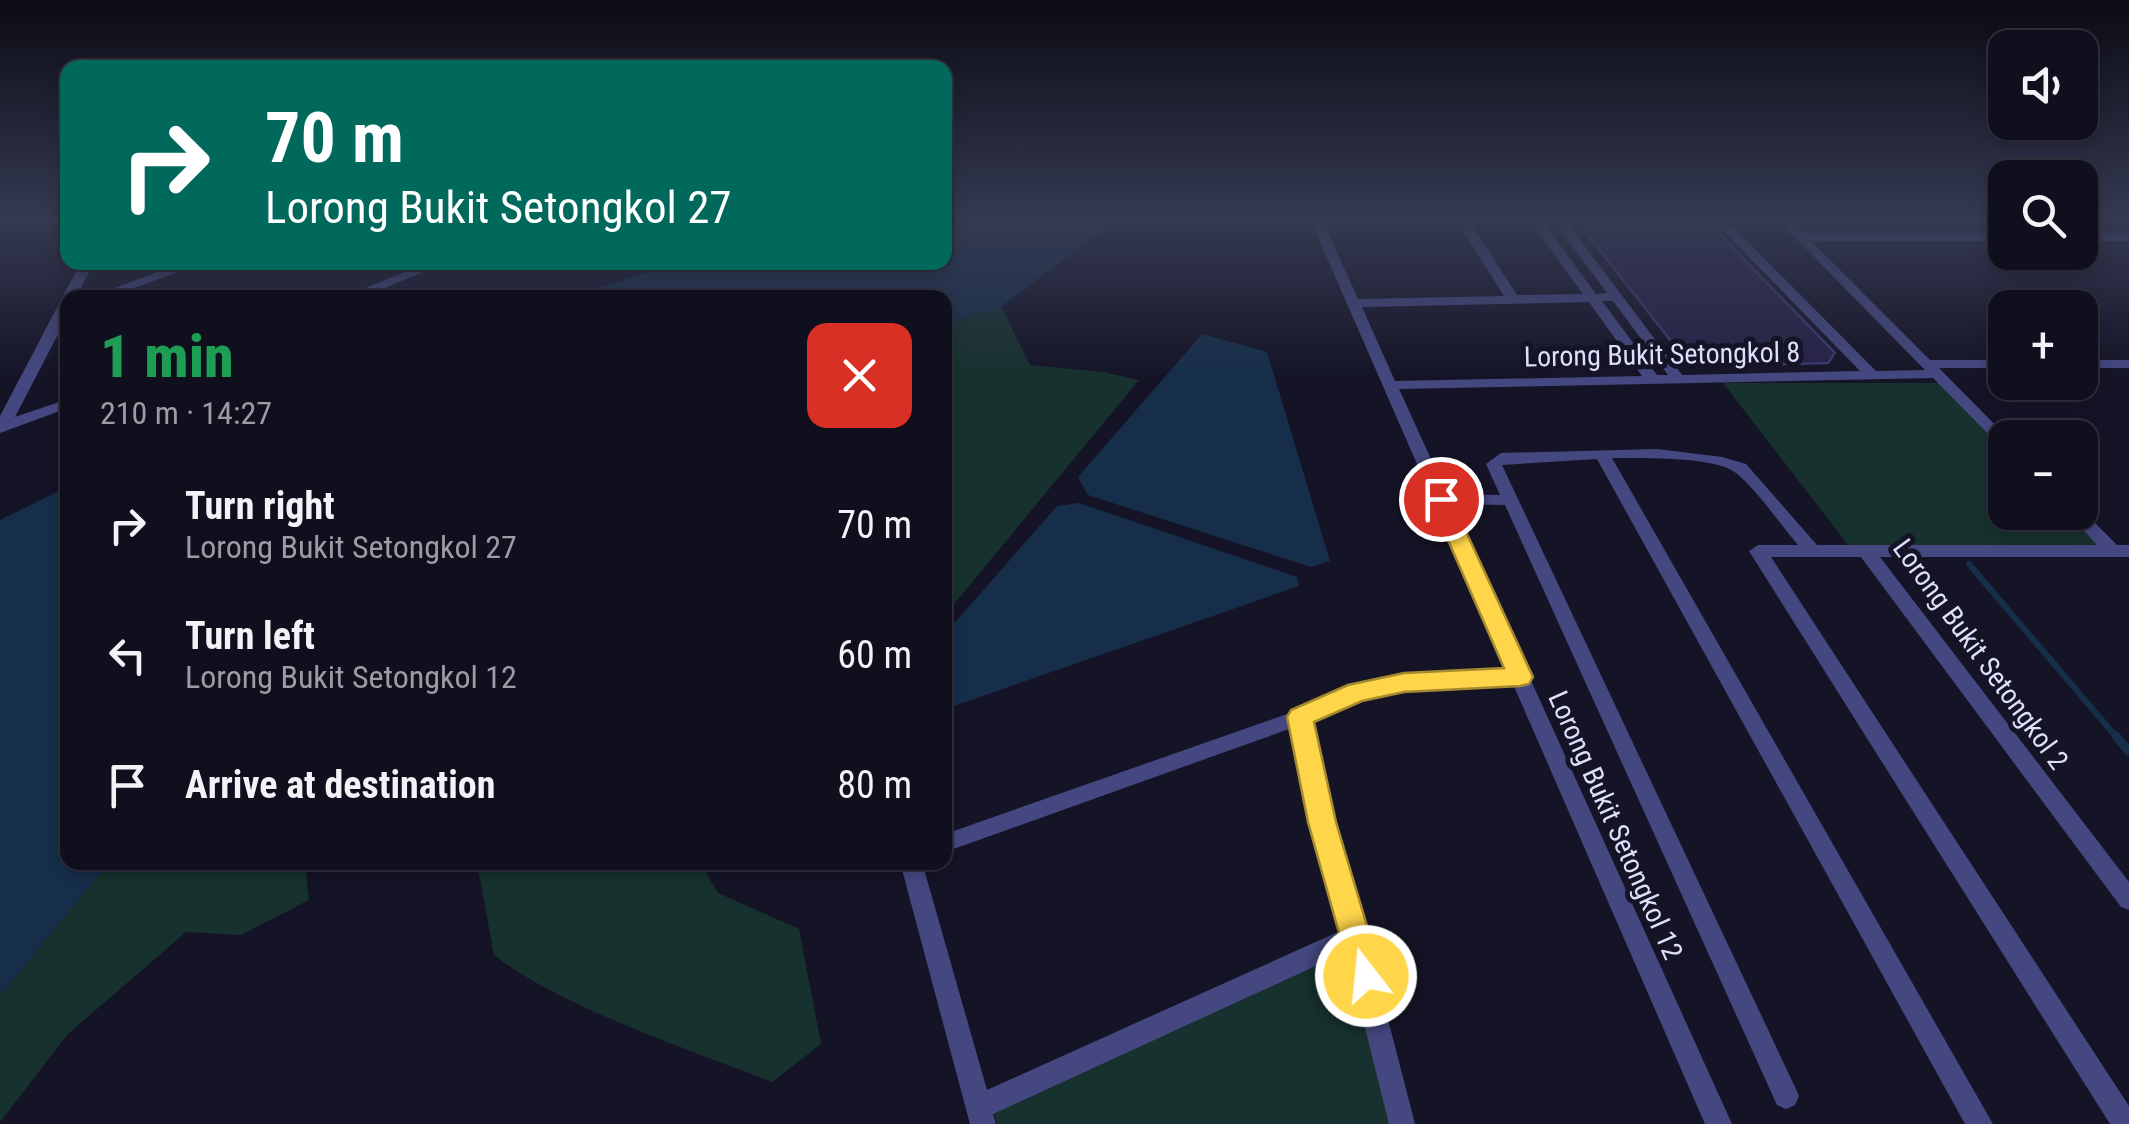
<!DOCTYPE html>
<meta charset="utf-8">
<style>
:root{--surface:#100f1d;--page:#191826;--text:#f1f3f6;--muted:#9c9ca4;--line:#302f3b}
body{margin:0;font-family:"Roboto Condensed",sans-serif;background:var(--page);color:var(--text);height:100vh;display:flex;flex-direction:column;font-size:38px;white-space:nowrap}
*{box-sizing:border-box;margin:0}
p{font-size:32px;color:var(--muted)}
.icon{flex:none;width:55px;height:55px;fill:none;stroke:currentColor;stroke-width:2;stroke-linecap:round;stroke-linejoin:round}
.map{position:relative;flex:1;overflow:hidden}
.details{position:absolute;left:60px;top:290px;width:892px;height:580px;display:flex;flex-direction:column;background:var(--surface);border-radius:20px;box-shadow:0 5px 15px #0003,0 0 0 2px var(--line)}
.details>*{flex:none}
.banner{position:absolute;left:60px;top:60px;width:892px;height:210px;border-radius:20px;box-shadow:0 5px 15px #0003,0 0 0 2px var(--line);background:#00695c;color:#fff;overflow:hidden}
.controls{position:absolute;left:1988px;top:30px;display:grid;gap:20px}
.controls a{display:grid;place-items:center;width:110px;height:110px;border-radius:20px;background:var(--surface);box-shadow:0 5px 15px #0003,0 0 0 2px var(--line);font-size:50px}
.pin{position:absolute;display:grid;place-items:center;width:85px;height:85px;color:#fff;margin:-42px;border:5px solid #fff;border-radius:50%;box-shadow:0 2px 10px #0007}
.me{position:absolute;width:110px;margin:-55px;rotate:344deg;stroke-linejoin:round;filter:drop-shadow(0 0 8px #0008)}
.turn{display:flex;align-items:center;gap:35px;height:210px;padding:0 40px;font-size:45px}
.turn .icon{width:130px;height:130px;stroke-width:2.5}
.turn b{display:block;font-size:70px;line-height:85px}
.round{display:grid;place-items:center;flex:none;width:105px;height:105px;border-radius:20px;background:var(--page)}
.summary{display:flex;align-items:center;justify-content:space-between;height:170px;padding:0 40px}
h1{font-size:60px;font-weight:800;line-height:75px;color:#1e9e55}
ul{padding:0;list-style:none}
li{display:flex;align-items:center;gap:30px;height:130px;padding:0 40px}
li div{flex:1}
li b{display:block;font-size:38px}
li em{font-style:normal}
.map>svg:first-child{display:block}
.green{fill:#17312e}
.water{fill:#162e49}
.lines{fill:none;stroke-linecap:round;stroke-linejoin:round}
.stream-far1{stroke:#162e49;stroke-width:6}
.stream{stroke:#162e49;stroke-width:9}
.building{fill:#262246;stroke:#3d376f;stroke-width:2.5}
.minor{fill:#454880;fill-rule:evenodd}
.route{fill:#ffd54a;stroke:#a68a30;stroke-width:2.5}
.labels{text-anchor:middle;stroke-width:10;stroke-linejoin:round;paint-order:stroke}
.street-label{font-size:28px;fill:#dfdefb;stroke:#151427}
</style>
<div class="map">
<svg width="2129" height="1124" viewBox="0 0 2129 1124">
<rect width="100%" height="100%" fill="#151427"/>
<!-- green -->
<g class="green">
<polygon points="1001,307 1030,365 1103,372 1139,380 945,615 945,324"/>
<polygon points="1723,383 1943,383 2005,446 2005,512 2071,513 2104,546 1849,546"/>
<polygon points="109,863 305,863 309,900 241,935 186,932 68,1034 0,1122 0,995"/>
<path d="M477,863h223l18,30 81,36 22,115 -49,38c-83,-33 -208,-73 -278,-127z"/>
<polygon points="1354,943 1392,1124 997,1124 991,1102"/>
</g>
<!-- water -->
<g class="water">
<polygon points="945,219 1118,219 1001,307 945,324 945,298 569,297 679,263 945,262"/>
<polygon points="1202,334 1267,352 1330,561 1311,567 1088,495 1078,477"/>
<polygon points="67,487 68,862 109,863 0,995 0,520"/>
<polygon points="1079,503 1297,577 1299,586 945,709 945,634 1057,506"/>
</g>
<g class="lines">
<!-- stream-far1 -->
<polyline class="stream-far1" points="1969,564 2118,739"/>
<!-- stream -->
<polyline class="stream" points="2116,736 2129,752"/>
</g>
<!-- building -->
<polygon class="building" points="1575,219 1705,219 1835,353 1828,363 1709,366 1682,355"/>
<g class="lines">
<!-- minor -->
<g class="minor">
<path d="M1310,219h12l36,80 146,-3 -48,-77h12l49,76 66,-1 -54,-75h12l55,75 11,-1 -55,-74h12l118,156 178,-4 -148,-152h13l151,152 49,-1 -148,-151h13l14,14h201v8h-194l119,119h75v8h-66l69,70h-3v10l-5,-2 -67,-68 -534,11 48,105 53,1 -14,-31 15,-11 156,-4 65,8 24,7 71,81h280l-30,-33h13v-4l37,37h12v12h-249l249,325v28l-8,-3 -260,-350h-90l358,549v18h-19l-361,-573 9,-6h40c-19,-22 -40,-54 -62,-72 -20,-17 -97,-15 -124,-15l381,666h-28l-368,-665 -95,6 293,622 4,9 -4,9 -9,4 -9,-4 -272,-600 -54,-1 281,620h-27l-192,-440 -109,5 -43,10 -50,22 104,403h-26l-43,-172 -353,162 3,10h-26l-70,-262h22l65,228 353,-159 -48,-203 -347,124v-18l348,-122 64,-27 47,-10 103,-5zM1602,301h11l55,74h-11zM1589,302l53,74 -247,5 -33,-74z"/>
<rect x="2080" y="233" width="49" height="8"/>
<polygon points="81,262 94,262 76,298 68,298 68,315 15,417 68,399 68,408 0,433 0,416"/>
<polygon points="184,262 204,262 108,298 88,298"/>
<polygon points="428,262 447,262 361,298 342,298"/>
<rect x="2080" y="360" width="49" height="8"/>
</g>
</g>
<!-- sky -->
<linearGradient id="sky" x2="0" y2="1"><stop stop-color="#0c0b15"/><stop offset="0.58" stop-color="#353a52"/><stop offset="1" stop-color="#353a52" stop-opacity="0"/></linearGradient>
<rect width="2129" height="377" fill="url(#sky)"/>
<!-- route -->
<polygon class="route" points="1441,492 1451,499 1533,677 1529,684 1520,686 1404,692 1362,701 1314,722 1336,822 1382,976 1378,987 1366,991 1355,987 1351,976 1308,822 1287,717 1291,710 1348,685 1404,673 1504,668 1430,499"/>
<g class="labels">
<!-- street labels -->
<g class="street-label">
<text transform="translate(1662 354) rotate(-1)" y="10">Lorong Bukit Setongkol 8</text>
<text transform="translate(1981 654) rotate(54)" y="10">Lorong Bukit Setongkol 2</text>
<text transform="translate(1616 825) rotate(66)" y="10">Lorong Bukit Setongkol 12</text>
</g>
</g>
</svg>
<div class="controls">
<a><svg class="icon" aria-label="sound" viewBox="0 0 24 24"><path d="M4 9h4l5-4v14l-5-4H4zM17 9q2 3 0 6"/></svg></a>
<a><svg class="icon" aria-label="search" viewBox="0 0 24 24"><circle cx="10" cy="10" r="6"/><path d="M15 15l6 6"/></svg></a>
<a>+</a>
<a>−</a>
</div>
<div class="pin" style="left:1441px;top:499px;background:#d93025"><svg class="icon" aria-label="arrive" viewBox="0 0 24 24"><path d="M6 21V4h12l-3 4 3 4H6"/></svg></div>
<svg class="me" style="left:1366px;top:976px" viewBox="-20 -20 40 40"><circle r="17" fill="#ffd54a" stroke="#fff" stroke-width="3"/><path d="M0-11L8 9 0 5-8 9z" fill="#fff"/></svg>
<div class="banner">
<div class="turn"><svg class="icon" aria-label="right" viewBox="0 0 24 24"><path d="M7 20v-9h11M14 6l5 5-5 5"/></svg><div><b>70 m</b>Lorong Bukit Setongkol 27</div></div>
</div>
<section class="details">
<div class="summary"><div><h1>1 min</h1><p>210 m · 14:27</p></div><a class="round" style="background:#d93025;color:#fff"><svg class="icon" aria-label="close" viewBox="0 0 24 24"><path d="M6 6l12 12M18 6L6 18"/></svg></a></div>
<ul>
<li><svg class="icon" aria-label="right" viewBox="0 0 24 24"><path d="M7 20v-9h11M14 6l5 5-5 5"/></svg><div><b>Turn right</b><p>Lorong Bukit Setongkol 27</p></div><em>70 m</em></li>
<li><svg class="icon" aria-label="left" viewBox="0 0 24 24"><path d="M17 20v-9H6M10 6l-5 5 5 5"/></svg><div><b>Turn left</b><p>Lorong Bukit Setongkol 12</p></div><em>60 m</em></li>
<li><svg class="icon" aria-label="arrive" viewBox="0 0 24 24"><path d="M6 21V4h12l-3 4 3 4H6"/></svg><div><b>Arrive at destination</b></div><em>80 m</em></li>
</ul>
</section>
</div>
